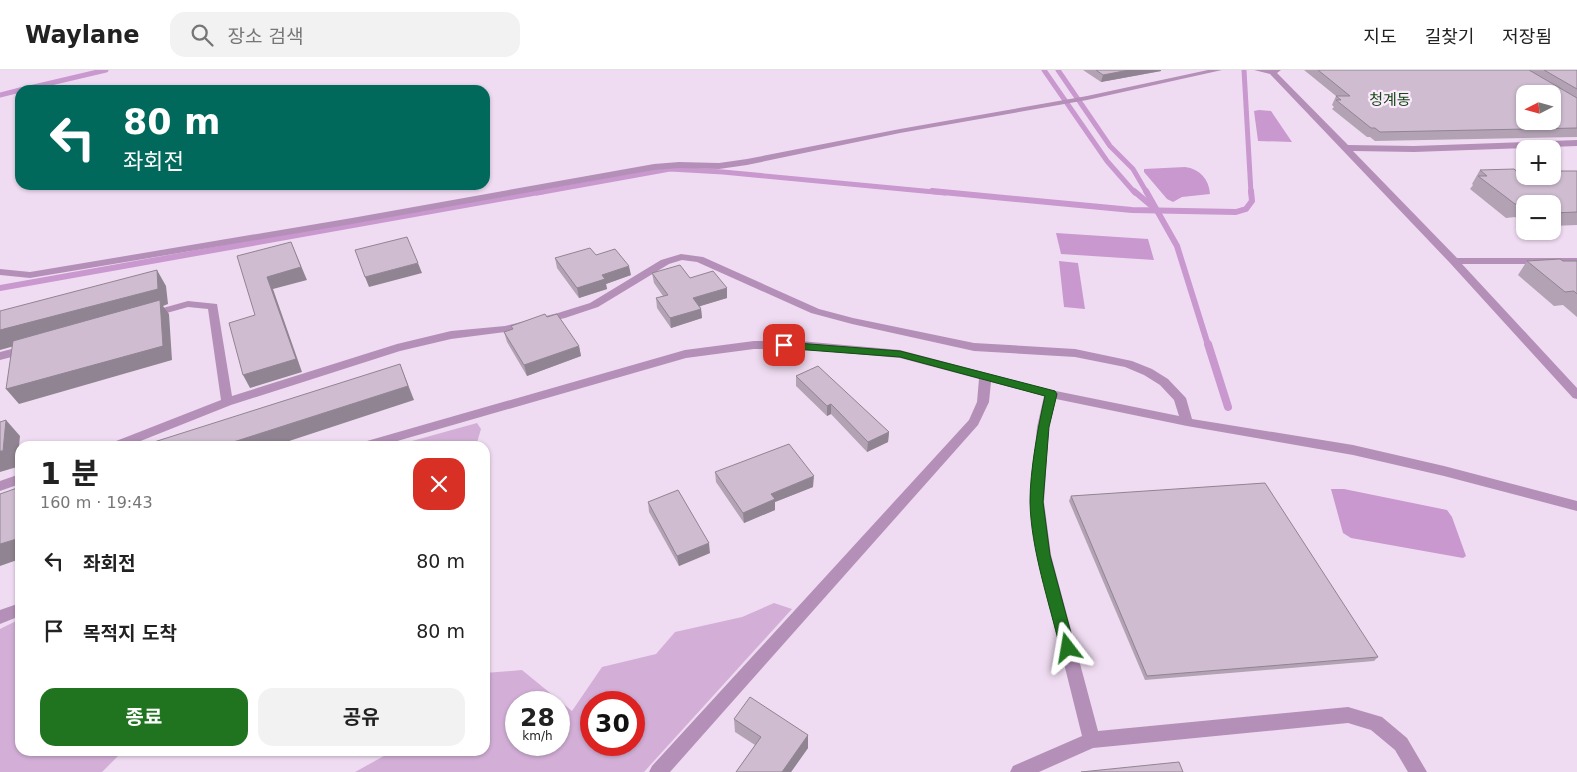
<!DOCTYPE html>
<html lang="ko">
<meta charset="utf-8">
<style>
:root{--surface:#fff;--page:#f2f2f2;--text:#222;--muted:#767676;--line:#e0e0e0;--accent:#20741f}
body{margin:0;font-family:"DejaVu Sans","Noto Sans KR",sans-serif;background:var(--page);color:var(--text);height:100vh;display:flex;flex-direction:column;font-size:19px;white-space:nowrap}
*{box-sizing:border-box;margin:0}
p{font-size:16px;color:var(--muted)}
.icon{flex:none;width:28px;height:28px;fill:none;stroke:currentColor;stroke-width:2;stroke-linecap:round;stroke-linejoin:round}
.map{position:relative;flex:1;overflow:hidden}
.panel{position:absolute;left:15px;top:371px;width:475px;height:315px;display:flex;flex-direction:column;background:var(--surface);border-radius:15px;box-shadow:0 1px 4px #0004}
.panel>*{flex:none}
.top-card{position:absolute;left:15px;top:15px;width:475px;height:105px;border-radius:15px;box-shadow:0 1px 4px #0004;background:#00695c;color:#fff;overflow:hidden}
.needle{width:32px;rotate:264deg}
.tools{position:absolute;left:1516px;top:15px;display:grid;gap:10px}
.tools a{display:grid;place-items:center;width:45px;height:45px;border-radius:10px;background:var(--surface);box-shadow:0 1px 4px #0004;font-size:25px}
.speed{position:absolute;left:505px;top:621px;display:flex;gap:10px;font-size:25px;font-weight:700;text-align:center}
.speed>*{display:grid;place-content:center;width:65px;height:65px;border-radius:50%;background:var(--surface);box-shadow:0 1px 4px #0004;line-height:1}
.speed small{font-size:12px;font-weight:400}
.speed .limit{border:8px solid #d22;background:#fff;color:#111}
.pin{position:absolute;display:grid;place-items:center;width:42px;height:42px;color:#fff;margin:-21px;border-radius:10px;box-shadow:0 2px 8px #0006}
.me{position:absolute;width:55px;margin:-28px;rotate:346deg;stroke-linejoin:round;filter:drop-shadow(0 0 4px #0008)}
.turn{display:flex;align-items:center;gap:18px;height:105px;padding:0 25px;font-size:22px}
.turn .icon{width:65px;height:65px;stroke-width:2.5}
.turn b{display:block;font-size:35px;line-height:42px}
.round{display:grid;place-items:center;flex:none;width:52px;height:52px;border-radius:15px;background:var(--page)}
.overview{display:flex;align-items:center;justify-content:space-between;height:85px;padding:0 25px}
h1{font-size:30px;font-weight:700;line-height:38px}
.cta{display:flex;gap:10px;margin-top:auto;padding:10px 25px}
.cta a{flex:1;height:58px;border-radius:15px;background:var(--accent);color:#fff;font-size:20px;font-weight:700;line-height:58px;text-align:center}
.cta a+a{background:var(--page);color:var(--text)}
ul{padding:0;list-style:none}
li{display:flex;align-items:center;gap:15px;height:70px;padding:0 25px}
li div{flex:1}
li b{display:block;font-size:19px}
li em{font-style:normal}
header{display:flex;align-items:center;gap:30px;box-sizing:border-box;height:70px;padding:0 25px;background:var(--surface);border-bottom:1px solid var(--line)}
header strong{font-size:24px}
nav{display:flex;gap:28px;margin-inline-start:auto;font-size:18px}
.search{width:350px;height:45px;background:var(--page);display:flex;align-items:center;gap:12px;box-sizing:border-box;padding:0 18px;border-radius:15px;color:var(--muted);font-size:19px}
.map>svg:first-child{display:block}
.green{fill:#d3afd7;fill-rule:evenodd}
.water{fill:#c998cf}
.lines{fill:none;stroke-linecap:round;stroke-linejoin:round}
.stream-far2{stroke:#c998cf;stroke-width:5}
.stream-far1{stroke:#c998cf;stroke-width:6}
.stream{stroke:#c998cf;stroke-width:8}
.minor{fill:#b490b8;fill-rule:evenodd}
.wall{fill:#b2a2b4}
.shaded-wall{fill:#918492}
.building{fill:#cfbcd1;stroke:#918492;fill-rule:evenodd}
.route{fill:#20741f;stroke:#154b14}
.labels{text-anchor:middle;stroke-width:4.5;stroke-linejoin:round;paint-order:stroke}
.far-quarter-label{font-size:15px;fill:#134812;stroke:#fbebfd}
</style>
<header>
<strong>Waylane</strong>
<div class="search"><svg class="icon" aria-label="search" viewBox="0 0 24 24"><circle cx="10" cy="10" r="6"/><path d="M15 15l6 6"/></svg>장소 검색</div>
<nav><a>지도</a><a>길찾기</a><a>저장됨</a></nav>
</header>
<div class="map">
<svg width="1577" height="702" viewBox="0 0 1577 702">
<rect width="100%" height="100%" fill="#f0dcf2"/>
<!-- green -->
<g class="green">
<polygon points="477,353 481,359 476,376 394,376"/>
<path d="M774,533l18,6 -148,163h-289l38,-21h92v-78l37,-3 50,41 30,-44 54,-13 19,-22 67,-15zM516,632h43v43h-43zM591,632h43v43h-43z"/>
<polygon points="20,549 20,681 123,681 102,702 0,702 0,559"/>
</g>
<!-- water -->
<g class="water">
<polygon points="1259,40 1271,41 1292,72 1258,71 1254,41"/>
<path d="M1185,97c15,2 24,12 25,27l-28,3 -9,5 -6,-3 -23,-27v-3z"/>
<polygon points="1056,163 1148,169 1154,190 1061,184"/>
<polygon points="1059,191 1078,193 1085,239 1064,237"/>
<polygon points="1331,419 1344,419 1447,440 1452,447 1466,486 1463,488 1351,468 1343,463"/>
</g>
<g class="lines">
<!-- stream-far2 -->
<g class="stream-far2">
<polyline points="1044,0 1107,91 1135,123"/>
<polyline points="1058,0 1110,76 1133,99 1147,123"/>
<polyline points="1244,0 1251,123"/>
<polyline points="21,20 106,0"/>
<polyline points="0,25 20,20"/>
<polyline points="537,123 670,99 723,102 945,123"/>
</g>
<!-- stream-far1 -->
<g class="stream-far1">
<polyline points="932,121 1132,140 1236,142 1246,139 1252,131 1251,121"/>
<polyline points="1134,121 1154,138"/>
<polyline points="1146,121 1177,176 1208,275"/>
<polyline points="0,218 544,121"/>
</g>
<!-- stream -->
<polyline class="stream" points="1208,274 1228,337"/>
<!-- minor -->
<g class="minor">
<polygon points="1208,0 1222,0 1087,30 900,63 747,95 719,99 679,98 654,100 352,154 30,208 0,205 0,199 30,202 352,148 654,94 679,92 719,93 747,89 900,59 1087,26"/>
<polygon points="1254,0 1281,0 1277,3 1348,75 1414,76 1577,70 1577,76 1414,82 1353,81 1457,188 1577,188 1577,194 1462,194 1577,318 1577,329 1573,328 1450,193 1270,4"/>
<polygon points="681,184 703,187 819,239 853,248 974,273 1075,279 1132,291 1152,299 1168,309 1186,328 1192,349 1353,375 1444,396 1577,431 1577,441 1444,406 1353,385 1187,356 1056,329 1049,357 1044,432 1051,485 1098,661 1348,637 1382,647 1407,668 1427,702 1408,702 1395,680 1371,660 1348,653 1093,678 1039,702 1010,702 1013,696 1082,666 1037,485 1030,432 1037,357 1044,326 991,312 989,332 978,355 670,702 649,702 652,696 969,350 977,332 979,309 900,288 800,279 754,279 686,288 380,376 359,376 360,373 685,280 754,271 800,271 900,280 1051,320 1179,346 1174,330 1160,315 1144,305 1125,297 1075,287 974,281 852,254 811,243 697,192 682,190 669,194 598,237 565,248 505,262 451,269 400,281 231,335 128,376 110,376 111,373 221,330 208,239 188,237 149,248 145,247 144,245 145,243 188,231 217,234 232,326 397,274 451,261 505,256 558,243 590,233 661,190"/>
<polygon points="27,275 33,279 31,282 0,290 0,282"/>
<polygon points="20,404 20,414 0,421 0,411"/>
<polygon points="20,533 20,546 0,554 0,540"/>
</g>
</g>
<!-- wall -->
<g class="wall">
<polygon points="1083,0 1161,0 1161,1 1101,12"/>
<polygon points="1304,0 1577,0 1577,67 1375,71 1370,67 1367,67 1332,39 1334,37 1332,35 1336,26"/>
<polygon points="1480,100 1519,103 1577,101 1577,155 1552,156 1552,134 1525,134 1525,155 1515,147 1506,148 1470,119 1473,115 1472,114"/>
<polygon points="596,185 631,205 606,214 607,219 579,228 557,198 555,188"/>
<polygon points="1527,191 1577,191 1577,247 1563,235 1554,236 1518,205"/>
<polygon points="652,203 690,208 727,228 700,236 701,239 702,248 671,258 657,238 656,228 663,226 654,213"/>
<polygon points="547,247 579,276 581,286 527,306 507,272 504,262 512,259 511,256"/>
<polygon points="796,306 889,362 888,372 867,382 831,344 827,346 796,316"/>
<polygon points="715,402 813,417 775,432 775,440 744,453 716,412"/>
<polygon points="1071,426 1378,587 1374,591 1145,610 1069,431"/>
<polygon points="648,432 710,483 679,496 649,442"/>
<polygon points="734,649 808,665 808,678 791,702 736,702 755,675 735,662"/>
</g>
<!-- shaded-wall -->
<g class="shaded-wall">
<polygon points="1129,0 1161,0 1161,1 1101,12 1103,5"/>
<polygon points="291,172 307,210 273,219 302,302 250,318 243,305 267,207"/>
<polygon points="418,193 422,203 369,217 365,207"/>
<polygon points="629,196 631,205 606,214 607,219 579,228 577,218 602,205"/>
<polygon points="157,200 166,216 168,234 163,236 169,244 172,290 19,334 6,319 160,236 0,280 0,260"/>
<polygon points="727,218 727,228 694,238 693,228"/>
<polygon points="701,239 702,248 671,258 670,248"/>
<polygon points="579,276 581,286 527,306 524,295"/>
<polygon points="400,294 414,330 274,376 221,376"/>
<polygon points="831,334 831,344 827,346 827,336"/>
<polygon points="6,350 20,366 17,397 0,402 0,381"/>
<polygon points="889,362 888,372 867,382 868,372"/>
<polygon points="814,406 813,417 775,432 775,440 744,453 743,443 771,424"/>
<polygon points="20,468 20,489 0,496 0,474"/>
<polygon points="709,473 710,483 679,496 677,486"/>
<polygon points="808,665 808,678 791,702 782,702"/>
</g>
<!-- building -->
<g class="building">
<polygon points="1096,0 1129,0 1103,5"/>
<path d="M1318,0h211l48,28v30l-197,4 -5,-4h-4l-35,-28h5l-5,-4h14zM1525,24h27v27h-27z"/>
<polygon points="1544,0 1577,0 1577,19"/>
<polygon points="1514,99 1519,103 1525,102 1525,106 1552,106 1552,101 1577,101 1577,142 1552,143 1552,134 1525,134 1525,135 1524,134 1515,134 1478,106 1487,106 1480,100"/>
<polygon points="407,167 418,193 365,207 355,180"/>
<polygon points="291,172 301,197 267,207 296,289 243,305 229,253 255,245 237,186"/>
<polygon points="590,178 596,185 615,179 629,196 602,205 605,209 577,218 555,188"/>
<polygon points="1560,189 1563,191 1577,191 1577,224 1574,221 1565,222 1527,191"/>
<polygon points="680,195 690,208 713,201 727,218 693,228 701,239 670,248 656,228 668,225 652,203"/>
<polygon points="157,200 158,219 0,260 0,241"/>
<polygon points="160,230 163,276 6,319 13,271"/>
<polygon points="545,244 547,247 557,244 579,276 524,295 504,262 513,259 511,256"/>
<polygon points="400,294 408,316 221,376 154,376 154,372"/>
<polygon points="818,296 889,362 868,372 831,334 827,336 796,306"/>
<polygon points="6,350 3,381 0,381 0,352"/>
<polygon points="789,374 814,406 771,424 775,429 743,443 715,402"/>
<polygon points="1265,413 1378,587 1147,606 1071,426"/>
<polygon points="20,417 20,468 0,474 0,424"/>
<polygon points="678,420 709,473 677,486 648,432"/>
<polygon points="750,627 808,665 782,702 736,702 761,667 734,649"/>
<polygon points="1179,692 1183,702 1081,702"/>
</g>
<!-- route -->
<path class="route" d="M784,272l116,9 155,40 2,3 -8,33 -6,75 7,53 25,93 -2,4 -5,2 -5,-2 -3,-4c-11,-47 -29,-98 -30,-146 0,-32 8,-75 15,-106l-145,-39 -119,-9 -2,-3 2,-2z"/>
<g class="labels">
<!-- far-quarter labels -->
<g class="far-quarter-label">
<text x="1390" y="35">청계동</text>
</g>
</g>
</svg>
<div class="tools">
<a><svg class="needle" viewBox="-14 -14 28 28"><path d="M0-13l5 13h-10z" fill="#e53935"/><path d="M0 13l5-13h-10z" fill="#767676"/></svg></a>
<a>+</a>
<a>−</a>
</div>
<div class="speed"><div>28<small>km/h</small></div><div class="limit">30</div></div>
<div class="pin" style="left:784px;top:275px;background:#d93025"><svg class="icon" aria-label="arrive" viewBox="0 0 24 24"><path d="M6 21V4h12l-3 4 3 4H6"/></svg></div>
<svg class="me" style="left:1068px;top:578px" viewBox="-20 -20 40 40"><path d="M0-17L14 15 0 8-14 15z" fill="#20741f" stroke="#fff" stroke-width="4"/></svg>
<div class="top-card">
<div class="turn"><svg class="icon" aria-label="left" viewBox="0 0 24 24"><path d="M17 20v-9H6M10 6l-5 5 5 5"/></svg><div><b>80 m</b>좌회전</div></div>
</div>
<section class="panel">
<div class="overview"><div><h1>1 분</h1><p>160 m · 19:43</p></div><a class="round" style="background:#d93025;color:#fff"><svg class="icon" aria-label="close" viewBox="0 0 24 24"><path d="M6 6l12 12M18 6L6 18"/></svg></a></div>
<ul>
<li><svg class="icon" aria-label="left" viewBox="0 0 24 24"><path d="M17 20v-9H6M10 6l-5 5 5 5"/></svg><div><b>좌회전</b></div><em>80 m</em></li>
<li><svg class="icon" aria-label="arrive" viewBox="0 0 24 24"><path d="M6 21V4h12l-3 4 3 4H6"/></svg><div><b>목적지 도착</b></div><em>80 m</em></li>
</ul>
<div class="cta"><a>종료</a><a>공유</a></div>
</section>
</div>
